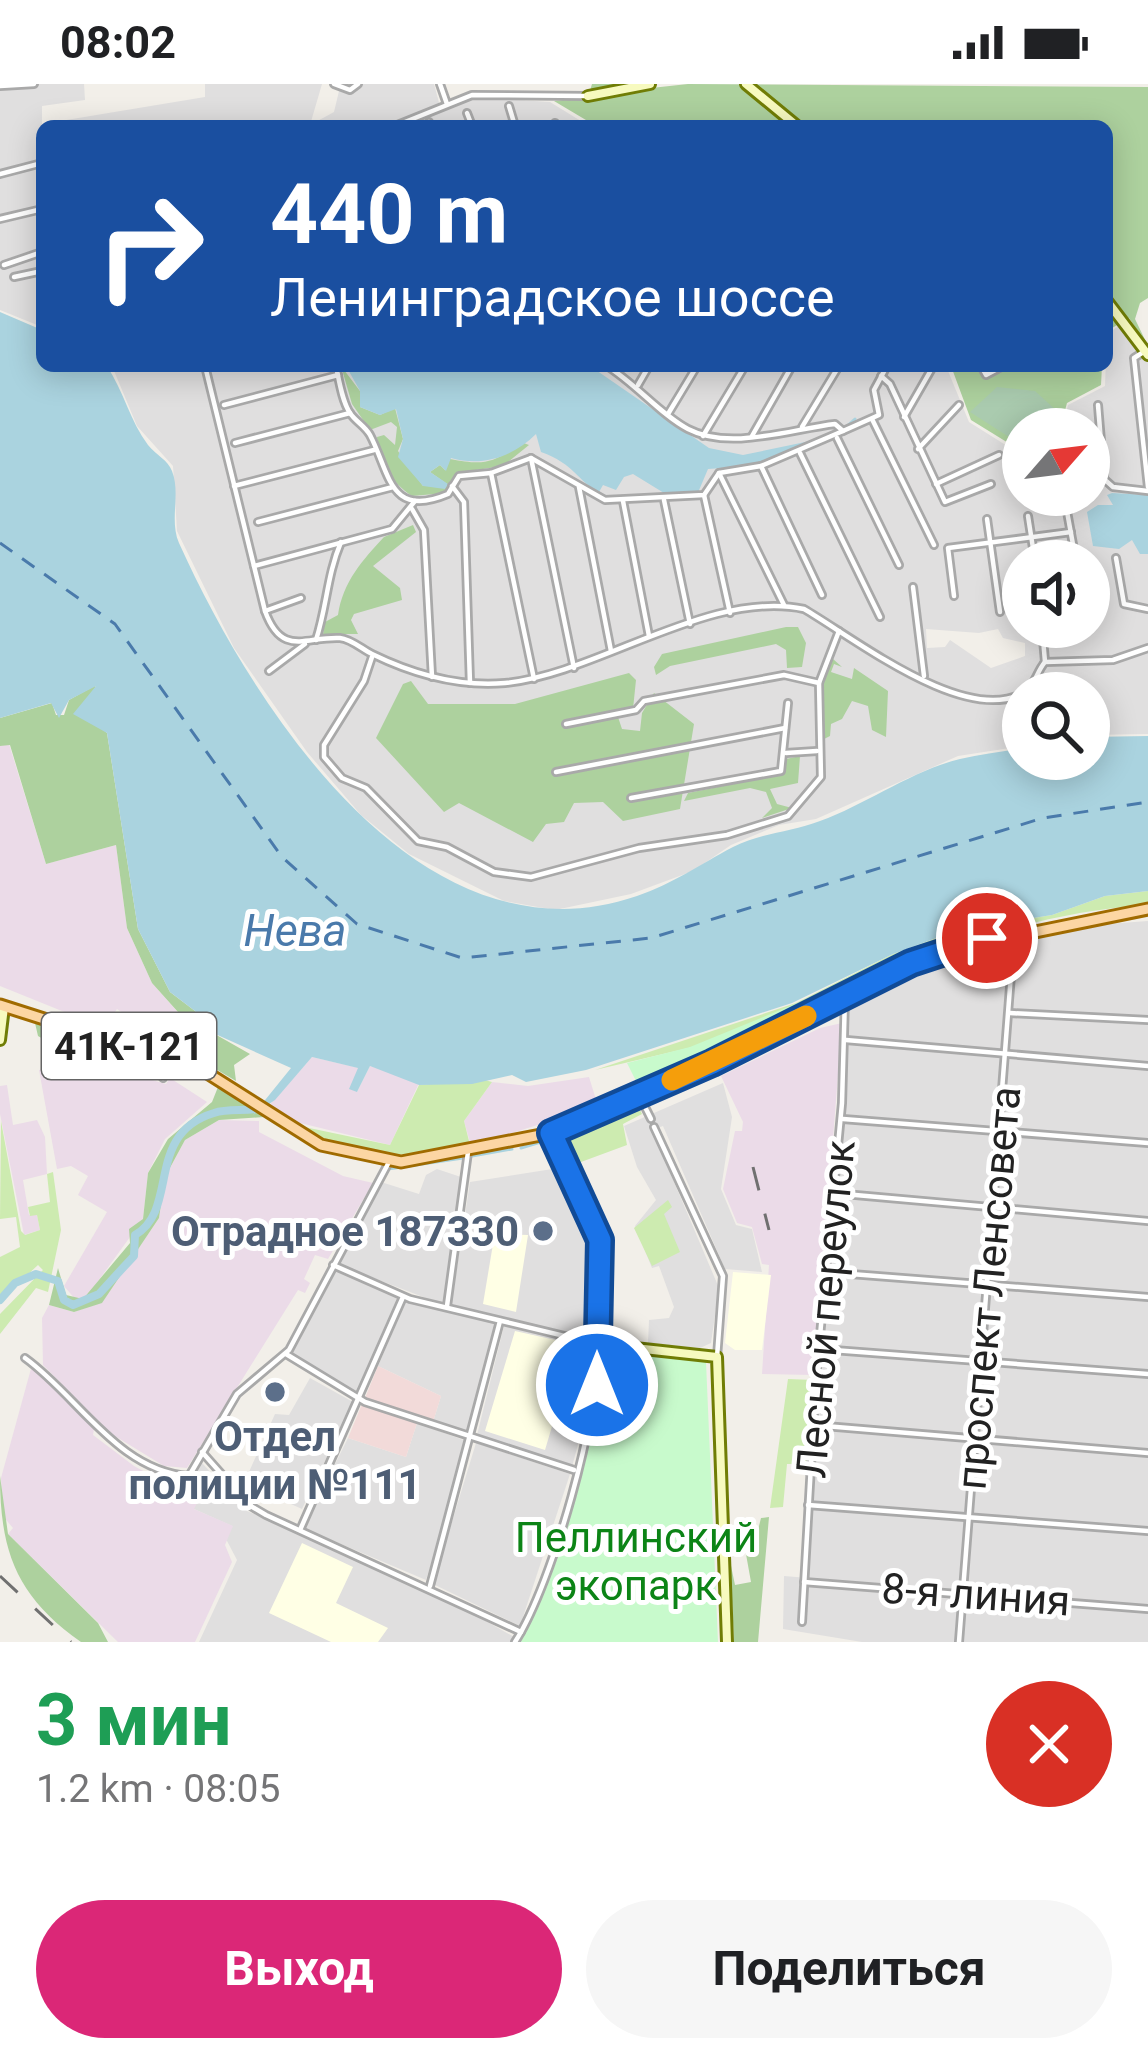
<!DOCTYPE html>
<html lang="ru">
<meta charset="utf-8">
<style>
:root{--surface:#fff;--page:#f6f6f6;--text:#202124;--muted:#757577;--accent:#db2777}
body{margin:0;font-family:Roboto,sans-serif;background:var(--page);color:var(--text);height:100vh;display:flex;flex-direction:column;font-size:45px;white-space:nowrap}
*{box-sizing:border-box;margin:0}
p{font-size:39px;color:var(--muted)}
.icon{flex:none;width:66px;height:66px;fill:none;stroke:currentColor;stroke-width:2;stroke-linecap:round;stroke-linejoin:round}
.map{position:relative;height:1558px;overflow:hidden}
.panel{display:flex;flex-direction:column;background:var(--surface);flex:1}
.panel>*{flex:none}
.hud{position:absolute;left:36px;top:36px;width:1077px;height:252px;border-radius:18px;box-shadow:0 6px 30px #0003;background:#1a4fa0;color:#fff;overflow:hidden}
.needle{width:78px;rotate:62deg}
.buttons{position:absolute;left:1002px;top:324px;display:grid;gap:24px}
.buttons a{display:grid;place-items:center;width:108px;height:108px;border-radius:50%;background:var(--surface);box-shadow:0 6px 30px #0003;font-size:60px}
.pin{position:absolute;display:grid;place-items:center;width:102px;height:102px;color:#fff;margin:-51px;border:6px solid #fff;border-radius:50%;box-shadow:0 3px 12px #0007}
.me{position:absolute;width:132px;margin:-66px;rotate:0deg;stroke-linejoin:round;filter:drop-shadow(0 0 9px #0008)}
.turn{display:flex;align-items:center;gap:42px;height:252px;padding:0 36px;font-size:54px}
.turn .icon{width:156px;height:156px;stroke-width:2.5}
.turn b{display:block;font-size:84px;line-height:102px}
.round{display:grid;place-items:center;flex:none;width:126px;height:126px;border-radius:63px;background:var(--page)}
.overview{display:flex;align-items:center;justify-content:space-between;height:204px;padding:0 36px}
h1{font-size:72px;font-weight:700;line-height:90px;color:#1e9e55}
.action{display:flex;gap:24px;margin-top:auto;padding:24px 36px}
.action a{flex:1;height:138px;border-radius:72px;background:var(--accent);color:#fff;font-size:48px;font-weight:700;line-height:138px;text-align:center}
.action a+a{background:var(--page);color:var(--text)}
.status{display:flex;justify-content:space-between;align-items:center;height:84px;padding:0 60px;background:var(--surface);direction:ltr}
.status svg{height:33px;fill:currentColor}
.map>svg:first-child{display:block}
.residential{fill:#e0dfdf;fill-rule:evenodd}
.commercial{fill:#f2dad9}
.industrial{fill:#ebdbe8}
.education{fill:#ffffe5}
.grass{fill:#cdebb0}
.forest{fill:#add19e}
.cemetery{fill:#aacbaf}
.park{fill:#c8facc}
.water{fill:#aad3df}
.lines{fill:none;stroke-linecap:round;stroke-linejoin:round}
.stream{stroke:#aad3df;stroke-width:3}
.river{stroke:#aad3df;stroke-width:8}
.ferry{stroke:#4a7aab;stroke-width:3;stroke-dasharray:15 12;stroke-linecap:butt}
.street-casing{stroke:#a9a9a9;stroke-width:10}
.secondary-casing{stroke:#707d05;stroke-width:14}
.primary-casing{stroke:#a06b00;stroke-width:15}
.street{stroke:#fff;stroke-width:4.5}
.secondary{stroke:#f7fabf;stroke-width:8}
.primary{stroke:#fcd6a4;stroke-width:9}
.rail{stroke:#707070;stroke-width:3;stroke-dasharray:24 24;stroke-linecap:butt}
.route-casing{stroke:#114b97;stroke-width:30}
.route{stroke:#1a73e8;stroke-width:21}
.slow{stroke:#f59e0b;stroke-width:21}
.service-dot{fill:#5c6f8a;stroke:#fff;stroke-width:4.5}
.labels{text-anchor:middle;stroke-width:10;stroke-linejoin:round;paint-order:stroke}
.shield{fill:#fff;stroke:#646464;stroke-width:3}
.shield-label{font-size:39px;font-weight:bold;fill:#222}
.service-label{font-size:42px;font-weight:bold;fill:#4e5e75;stroke:#fff;text-anchor:end}
.street-label{font-size:42px;fill:#222;stroke:#fff}
.park-label{font-size:42px;fill:#0c8416;stroke:#fff}
.water-label{font-size:45px;font-style:italic;fill:#4a7aab;stroke:#fff}
</style>
<div class="status"><b>08:02</b><svg viewBox="0 0 49 12"><path d="M0 12V9h3v3zM5 12V6h3v6zM10 12V3h3v9zM15 12V0h3v12zM26 1h20v11H26zM47 4h2v5h-2z"/></svg></div>
<div class="map">
<svg width="1148" height="1558" viewBox="0 0 1148 1558">
<rect width="100%" height="100%" fill="#f2efe9"/>
<!-- residential -->
<g class="residential">
<polygon points="0,0 84,0 85,16 42,22 42,40 205,13 205,0 322,0 310,41 334,28 339,7 354,9 361,0 434,0 441,26 473,13 550,18 589,42 42,42 42,243 0,226"/>
<path d="M1123,239l25,38v373l-59,1v-42h-66v53l-65,10 -142,63 -37,6 -48,20 -38,26 -62,23 -76,16 -51,-9 -95,-47 -48,-39 -54,-63 -73,-104 -57,-117 -4,-65 -36,-40 -25,-60h834l23,56 54,34v39h66v-66h-27l6,-24 37,-19 2,-52zM1023,477h66v66h-66zM926,545l53,4 19,-4 5,9 22,5v13l-34,12 -41,-28 -5,7 -18,1z"/>
<polygon points="1148,837 1148,1558 862,1558 783,1545 784,1492 808,1494 814,1340 850,915 940,870 1052,844"/>
<polygon points="723,999 732,1033 721,1105 736,1141 752,1145 762,1188 725,1185 663,1042 652,1046 719,1204 711,1259 700,1264 648,1259 649,1236 669,1234 674,1223 659,1182 652,1184 635,1142 656,1116 637,1083 624,1042"/>
<polygon points="565,1083 595,1148 587,1246 577,1250 451,1223 470,1098"/>
<polygon points="437,1085 464,1094 444,1221 337,1180 381,1098 419,1110 426,1091"/>
<polygon points="334,1186 400,1214 358,1310 291,1270"/>
<polygon points="406,1217 496,1240 471,1348 433,1338 441,1312 378,1282"/>
<polygon points="504,1242 594,1263 593,1303 572,1383 477,1351"/>
<polygon points="310,1294 353,1318 302,1425 244,1399 275,1330 289,1331"/>
<polygon points="417,1339 469,1358 426,1496 303,1444 348,1354 406,1373"/>
<polygon points="476,1359 570,1390 520,1542 433,1500"/>
<polygon points="202,1379 247,1427 428,1504 514,1553 510,1558 199,1558 237,1476 226,1455 232,1442 194,1425 185,1410"/>
</g>
<!-- commercial -->
<g class="commercial">
<polygon points="378,1282 441,1312 433,1338 365,1314"/>
<polygon points="362,1320 417,1339 406,1373 348,1354"/>
</g>
<!-- industrial -->
<g class="industrial">
<polygon points="9,660 46,780 116,761 127,844 152,899 213,968 197,974 135,954 133,936 117,925 104,944 0,902 0,662"/>
<polygon points="842,939 815,1286 813,1291 762,1290 769,1181 762,1180 752,1143 737,1139 723,1105 735,1047 742,1047 743,1038 721,992 820,944"/>
<polygon points="312,973 359,984 357,1008 370,982 420,997 390,1061 296,1038 268,1023"/>
<polygon points="90,978 166,1000 170,994 207,1018 165,1055 148,1089 143,1135 88,1211 76,1216 64,1202 107,1128 78,1111 88,1092 71,1082 57,1085 39,986"/>
<polygon points="589,993 598,1022 471,1062 464,1037 492,998 528,1002"/>
<polygon points="7,1001 13,1041 37,1036 45,1053 47,1090 23,1096 29,1131 37,1131 40,1146 24,1151 0,1030 0,1002"/>
<polygon points="219,1036 259,1037 259,1048 343,1092 373,1099 328,1175 315,1171 304,1195 310,1199 305,1209 298,1206 187,1384 164,1382 110,1349 43,1281 42,1234 49,1221 74,1228 102,1218 159,1134 165,1093 185,1056"/>
<polygon points="32,1281 94,1345 93,1351 134,1382 198,1417 194,1425 233,1442 225,1461 232,1478 195,1558 118,1558 8,1450 13,1444 2,1431 1,1394"/>
</g>
<!-- education -->
<g class="education">
<polygon points="500,1150 528,1151 516,1228 483,1220 494,1154"/>
<polygon points="733,1188 771,1191 762,1266 735,1266 725,1259"/>
<polygon points="515,1247 569,1259 561,1312 545,1366 485,1347"/>
<polygon points="302,1459 353,1483 336,1519 388,1544 378,1558 331,1558 269,1529"/>
</g>
<!-- grass -->
<g class="grass">
<path d="M1148,807v14c-115,7 -223,48 -325,99l-4,-6 -122,48 -102,24 201,-67 97,-49 65,-24 94,-15 53,-19z"/>
<path d="M481,995l11,3 -28,39 6,24 46,-8c-75,16 -150,35 -221,-12l95,20 29,-60z"/>
<polygon points="636,1018 642,1030 623,1040 627,1061 581,1078 568,1074 559,1051"/>
<polygon points="1,1037 21,1147 25,1151 40,1146 37,1131 30,1132 28,1123 50,1118 47,1090 53,1088 61,1146 48,1208 36,1204 0,1250 0,1230 43,1186 38,1181 0,1216 0,1173 20,1163 16,1133 0,1135"/>
<polygon points="668,1116 672,1123 664,1130 680,1168 652,1182 634,1144"/>
<polygon points="788,1295 813,1296 808,1380 787,1380 783,1423 770,1424"/>
</g>
<!-- forest -->
<g class="forest">
<polygon points="592,0 639,0 642,5 688,0 1148,3 1148,214 1140,219 1135,235 1148,262 1129,234 1107,247 1107,42 596,42 554,17 588,13"/>
<path d="M341,282l19,25v16l20,8 15,-7 8,31 -5,12 25,35 24,-2 -17,-12 10,-7 5,5 5,-11c33,6 42,6 71,-17l8,3 -26,21 -47,7 -10,20 -34,3c-20,-13 -34,-34 -35,-59l7,-2 11,10 2,-18 -6,-5 -21,8 -18,-26z"/>
<polygon points="951,282 1102,282 1101,301 1067,319 1060,345 1023,345 1023,368 971,336"/>
<path d="M413,441l3,7 -43,34 27,22 2,12 -48,14 -3,6 7,14h-35l2,-12 13,-7c5,-34 25,-55 46,-78z"/>
<polygon points="786,543 798,543 806,559 802,583 787,584 786,566 776,560 670,582 656,591 654,583 662,570"/>
<polygon points="833,575 842,583 834,580 831,588 852,595 854,584 888,607 886,653 872,646 868,622 852,617 842,635 831,640 830,652 822,656 822,596"/>
<polygon points="629,589 636,596 633,625 618,633 622,645 640,647 642,629 654,609 694,640 680,725 623,737 603,718 574,719 564,738 546,740 533,758 459,719 444,728 376,654 403,600 411,597 428,620 515,620"/>
<polygon points="96,601 86,632 107,649 138,845 170,908 195,927 213,949 250,970 234,981 236,997 197,974 213,967 152,899 127,844 116,761 46,780 10,661 0,662 0,634 52,619 56,631 64,631 69,616"/>
<polygon points="800,672 798,699 770,705 777,720 792,724 762,734 772,724 766,708 750,704 684,717 688,709 782,690 786,675"/>
<polygon points="35,939 163,982 163,987 138,983 125,992 113,988 116,980 105,984 96,978 111,972 45,956 38,952"/>
<polygon points="218,1003 264,1033 219,1036 185,1056 165,1093 159,1134 102,1219 74,1228 49,1221 58,1184 66,1211 83,1215 130,1159 129,1145 143,1135 148,1089 168,1055 212,1018"/>
<path d="M0,1392l8,58 90,89 10,19h-27c-64,-45 -81,-90 -81,-166z"/>
<polygon points="769,1433 758,1558 734,1558 730,1477 735,1501 751,1498 744,1459 729,1461 729,1447 757,1450 761,1434"/>
</g>
<!-- cemetery -->
<polygon class="cemetery" points="997,303 1035,307 1058,328 1046,345 1023,345 1023,362 970,328"/>
<!-- park -->
<g class="park">
<polygon points="805,916 809,922 767,940 762,950 640,1005 627,979 690,963"/>
<polygon points="607,1267 706,1278 718,1558 521,1558 537,1525 605,1305"/>
</g>
<!-- water -->
<g class="water">
<path d="M0,228l42,18v36h65c17,26 23,55 41,79 8,10 20,15 24,26 9,23 -3,49 7,72 75,166 242,427 458,353 37,-13 62,-31 96,-49 28,-14 58,-15 87,-26 47,-17 91,-50 140,-62 21,-5 42,-7 63,-11v11h66v-22l59,-1v155l-43,5 -53,19 -94,15 -65,24 -101,49 -206,67 -60,12 -14,-7 -40,9 -53,1 -49,-19 -13,26 -8,-3 9,-21 -46,-11 -37,43 -22,15 38,-47 -78,-35 -18,-22 -25,-19 -32,-63 -31,-196 -34,-19 23,-28 -27,14 -10,18 -8,-15 -51,15z"/>
<path d="M346,282h244l119,82 34,7 96,-20 -87,31 -44,3 -11,26 -33,-2 -31,-19 -9,3 -8,13 -13,-5 -4,7c-21,-10 -24,-28 -58,-40l-5,-18c-23,23 -54,33 -85,24l-5,13 -6,-6 -10,7 18,12 -3,5 -22,-3 -25,-29 5,-18 -7,-30 -16,6 -20,-8v-16z"/>
<polygon points="1112,409 1148,411 1148,470 1140,470 1132,456 1119,465 1093,462 1087,428 1098,421 1113,421 1107,411"/>
</g>
<g class="lines">
<!-- stream -->
<g class="stream">
<polyline points="846,343 855,335"/>
<polyline points="521,1064 544,1057"/>
<polyline points="472,1072 512,1065"/>
<polyline points="388,1085 463,1074"/>
</g>
<!-- river -->
<path class="river" d="M0,1216l15,-17 21,-9 22,7 6,19 9,5 26,-11 21,-23 14,-15 1,-21c45,-26 9,-101 79,-122 15,-5 32,-1 48,-5"/>
<!-- ferry -->
<polyline class="ferry" points="0,459 115,540 282,773 357,840 462,874 651,854 1043,734 1148,718"/>
<defs>
<g id="street">
<polyline points="334,0 350,6 358,0"/>
<polyline points="440,0 447,20"/>
<polyline points="0,2 34,0"/>
<polyline points="509,22 515,42"/>
<polyline points="467,29 472,42"/>
<polyline points="429,38 430,42"/>
<polyline points="395,42 472,11 587,12"/>
<polyline points="553,42 555,39"/>
<polyline points="0,90 42,79"/>
<polyline points="0,135 42,125"/>
<polyline points="4,181 42,168"/>
<polyline points="14,193 42,187"/>
<polyline points="1145,267 1134,274 1148,403"/>
<path d="M205,282l60,245c17,47 41,25 75,27 11,1 22,11 32,16 43,21 86,33 133,29 93,-9 204,-94 299,-74 53,31 163,118 221,83 9,-5 12,-21 20,-30l68,-2 35,-12"/>
<path d="M336,282c3,14 6,35 14,47 5,8 15,13 20,22 20,38 19,84 78,59l11,-18 32,-3 40,-15 74,42 99,-5 15,-22 42,-7 82,-35 -8,-7c-44,5 -105,27 -147,5 -27,-14 -52,-45 -81,-63"/>
<polyline points="981,282 986,291 1003,282"/>
<polyline points="881,292 890,300 945,418 991,400"/>
<polyline points="638,301 649,282"/>
<polyline points="224,321 338,291"/>
<polyline points="1098,321 1104,395 1113,403 1148,407"/>
<polyline points="668,330 697,282"/>
<polyline points="904,333 931,286"/>
<polyline points="872,335 934,461"/>
<polyline points="802,343 839,282"/>
<polyline points="843,347 879,331 874,306 887,282"/>
<polyline points="703,352 745,282"/>
<polyline points="752,352 792,282"/>
<polyline points="837,354 899,481"/>
<polyline points="235,359 350,329"/>
<polyline points="918,365 959,321"/>
<polyline points="800,369 880,533"/>
<polyline points="531,374 574,584"/>
<polyline points="761,382 822,511"/>
<polyline points="491,389 534,595"/>
<polyline points="719,389 784,521"/>
<polyline points="936,400 999,371"/>
<polyline points="234,402 374,366"/>
<polyline points="452,402 464,418 470,599"/>
<polyline points="579,403 611,567"/>
<polyline points="704,411 730,529"/>
<polyline points="1064,411 1076,477"/>
<polyline points="664,416 690,540"/>
<polyline points="623,417 649,552"/>
<polyline points="412,425 424,446 432,593"/>
<polyline points="1028,432 1035,477"/>
<polyline points="987,435 1000,528"/>
<polyline points="258,438 393,403"/>
<polyline points="1116,474 1124,520 1148,525"/>
<polyline points="254,482 392,445 415,417"/>
<polyline points="913,503 924,592"/>
<polyline points="954,512 948,464 1071,448"/>
<polyline points="265,527 301,514"/>
<polyline points="1042,543 1045,578"/>
<path d="M316,556c11,-34 11,-65 25,-98"/>
<polyline points="372,573 364,597 324,661 324,673 342,694 366,704 418,757 447,763 494,788 531,793 639,764 727,751 788,732 821,693 819,599 839,547"/>
<polyline points="269,587 305,560"/>
<polyline points="566,640 636,626 644,617 784,591 819,599"/>
<polyline points="786,669 817,667"/>
<polyline points="556,688 785,644"/>
<polyline points="631,714 781,687 788,619"/>
<polyline points="1010,929 1148,936"/>
<polyline points="846,956 1148,982"/>
<polyline points="163,994 169,974"/>
<polyline points="639,1011 651,1035"/>
<polyline points="843,1035 1148,1059"/>
<polyline points="654,1043 723,1192 717,1273"/>
<polyline points="833,1109 1148,1137"/>
<path d="M333,1181l77,34 188,45c2,69 -45,239 -83,298"/>
<polyline points="825,1188 1148,1213"/>
<polyline points="447,1222 468,1068"/>
<polyline points="820,1265 1148,1290"/>
<polyline points="286,1270 365,1318 574,1386"/>
<path d="M25,1274c53,38 93,113 164,118l48,-82 52,-44 100,-188"/>
<polyline points="813,1341 1148,1369"/>
<polyline points="202,1368 249,1421 266,1431 521,1548"/>
<polyline points="808,1421 1148,1447"/>
<polyline points="300,1446 403,1213"/>
<polyline points="804,1498 1148,1525"/>
<polyline points="430,1502 500,1237"/>
<polyline points="802,1538 816,1294 842,1019 845,913"/>
<polyline points="959,1558 1014,852"/>
</g>
<g id="secondary">
<polyline points="746,0 797,42"/>
<polyline points="588,12 650,0"/>
<polyline points="1107,217 1148,271"/>
<polyline points="0,956 4,923"/>
<polyline points="551,1049 597,1143 598,1260 717,1273 727,1558"/>
</g>
<polyline id="primary" points="0,921 201,985 321,1061 401,1078 551,1049 946,866 1148,825"/>
</defs>
<!-- street casing -->
<use href="#street" class="street-casing"/>
<!-- secondary casing -->
<use href="#secondary" class="secondary-casing"/>
<!-- primary casing -->
<use href="#primary" class="primary-casing"/>
<!-- street -->
<use href="#street" class="street"/>
<!-- secondary -->
<use href="#secondary" class="secondary"/>
<!-- primary -->
<use href="#primary" class="primary"/>
<!-- rail -->
<g class="rail">
<polyline points="753,1083 769,1146"/>
<polyline points="0,1492 71,1558"/>
</g>
</g>
<g class="lines">
<defs>
<polyline id="route" points="597,1301 600,1156 551,1049 712,979 911,879 987,854"/>
</defs>
<!-- route casing -->
<use href="#route" class="route-casing"/>
<!-- route -->
<use href="#route" class="route"/>
<!-- slow -->
<polyline class="slow" points="672,996 806,932"/>
</g>
<!-- markers -->
<g class="service-dot">
<circle cx="543" cy="1147" r="12"/>
<circle cx="275" cy="1308" r="12"/>
</g>
<g class="labels">
<!-- shield labels -->
<rect class="shield" x="42" y="929" width="174" height="66" rx="9"/>
<g class="shield-label">
<text x="129" y="976">41К-121</text>
</g>
<!-- service labels -->
<g class="service-label">
<text x="519" y="1162">Отрадное 187330</text>
<text x="275" y="1367" text-anchor="middle">Отдел<tspan x="275" dy="48">полиции №111</tspan></text>
</g>
<!-- street labels -->
<g class="street-label">
<text transform="translate(988 1204) rotate(-85)" y="15">проспект Ленсовета</text>
<text transform="translate(825 1225) rotate(-85)" y="15">Лесной переулок</text>
<text transform="translate(976 1510) rotate(4)" y="15">8-я линия</text>
</g>
<!-- park labels -->
<g class="park-label">
<text x="636" y="1468">Пеллинский<tspan x="636" dy="48">экопарк</tspan></text>
</g>
<!-- water labels -->
<g class="water-label">
<text x="295" y="862">Нева</text>
</g>
</g>
</svg>
<div class="buttons">
<a><svg class="needle" viewBox="-14 -14 28 28"><path d="M0-13l5 13h-10z" fill="#e53935"/><path d="M0 13l5-13h-10z" fill="#757577"/></svg></a>
<a><svg class="icon" aria-label="sound" viewBox="0 0 24 24"><path d="M4 9h4l5-4v14l-5-4H4zM17 9q2 3 0 6"/></svg></a>
<a><svg class="icon" aria-label="search" viewBox="0 0 24 24"><circle cx="10" cy="10" r="6"/><path d="M15 15l6 6"/></svg></a>
</div>
<div class="pin" style="left:987px;top:854px;background:#d93025"><svg class="icon" aria-label="arrive" viewBox="0 0 24 24"><path d="M6 21V4h12l-3 4 3 4H6"/></svg></div>
<svg class="me" style="left:597px;top:1301px" viewBox="-20 -20 40 40"><circle r="17" fill="#1a73e8" stroke="#fff" stroke-width="3"/><path d="M0-11L8 9 0 5-8 9z" fill="#fff"/></svg>
<div class="hud">
<div class="turn"><svg class="icon" aria-label="right" viewBox="0 0 24 24"><path d="M7 20v-9h11M14 6l5 5-5 5"/></svg><div><b>440 m</b>Ленинградское шоссе</div></div>
</div>
</div>
<section class="panel">
<div class="overview"><div><h1>3 мин</h1><p>1.2 km · 08:05</p></div><a class="round" style="background:#d93025;color:#fff"><svg class="icon" aria-label="close" viewBox="0 0 24 24"><path d="M6 6l12 12M18 6L6 18"/></svg></a></div>
<div class="action"><a>Выход</a><a>Поделиться</a></div>
</section>
